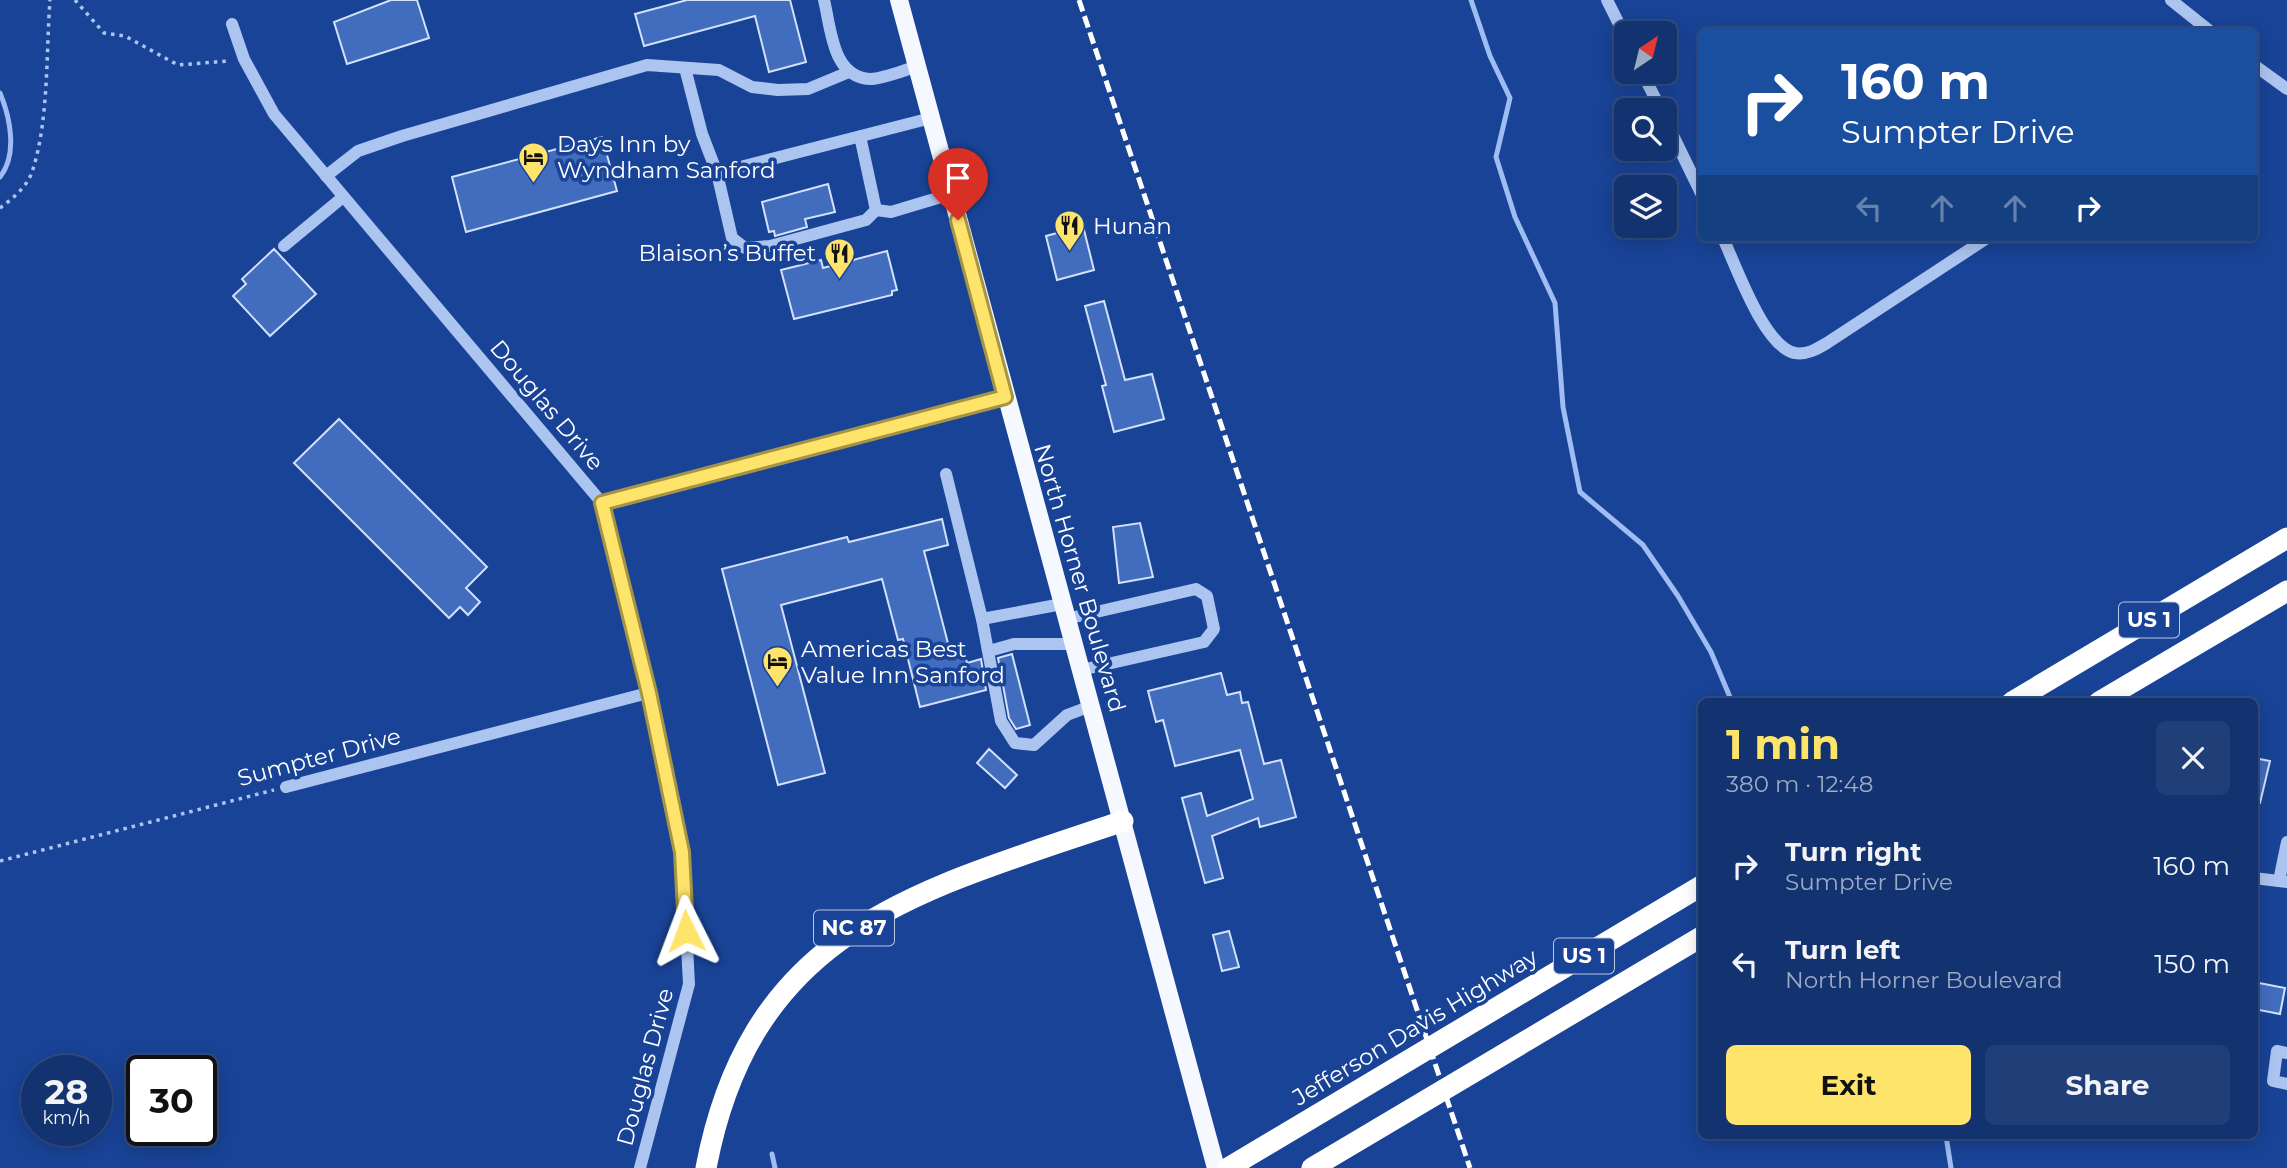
<!DOCTYPE html>
<meta charset="utf-8">
<style>
:root{--surface:#133270;--page:#203e78;--text:#f1f3f6;--muted:#9daac3;--line:#324d83;--accent:#ffe46b}
body{margin:0;font-family:Montserrat,sans-serif;background:var(--page);color:var(--text);height:100vh;display:flex;flex-direction:column;font-size:26px;white-space:nowrap}
*{box-sizing:border-box;margin:0}
p{font-size:23px;color:var(--muted)}
.icon{flex:none;width:38px;height:38px;fill:none;stroke:currentColor;stroke-width:2;stroke-linecap:round;stroke-linejoin:round}
.map{position:relative;flex:1;overflow:hidden}
.details{position:absolute;left:1698px;top:698px;width:560px;height:441px;display:flex;flex-direction:column;background:var(--surface);border-radius:10px;box-shadow:0 4px 18px #0003,0 0 0 2px var(--line)}
.details>*{flex:none}
.guide{position:absolute;left:1698px;top:28px;width:560px;height:214px;border-radius:10px;box-shadow:0 4px 18px #0003,0 0 0 2px var(--line);background:#1a4fa0;color:#fff;overflow:hidden}
.needle{width:46px;rotate:35deg}
.tools{position:absolute;left:1614px;top:21px;display:grid;gap:14px}
.tools a{display:grid;place-items:center;width:63px;height:63px;border-radius:10px;background:var(--surface);box-shadow:0 4px 18px #0003,0 0 0 2px var(--line);font-size:35px}
.speed{position:absolute;left:21px;top:1055px;display:flex;gap:14px;font-size:35px;font-weight:700;text-align:center}
.speed>*{display:grid;place-content:center;width:91px;height:91px;border-radius:50%;background:var(--surface);box-shadow:0 4px 18px #0003,0 0 0 2px var(--line);line-height:1}
.speed small{font-size:18px;font-weight:400}
.speed .limit{border:4px solid #111;border-radius:10px;background:#fff;color:#111}
.pin{position:absolute;display:grid;place-items:center;width:60px;height:60px;color:#fff;margin:-72px -30px;border-radius:50% 50% 50% 0;rotate:-45deg;box-shadow:0 0 7px #0007}
.pin .icon{rotate:45deg}
.me{position:absolute;width:77px;margin:-38px;rotate:357deg;stroke-linejoin:round;filter:drop-shadow(0 0 5px #0008)}
.turn{display:flex;align-items:center;gap:24px;height:147px;padding:0 28px;font-size:32px}
.turn .icon{width:91px;height:91px;stroke-width:2.5}
.turn b{display:block;font-size:49px;line-height:60px}
.lanes{display:flex;align-items:center;height:66px;padding:0 28px;background:#0003;justify-content:center;gap:35px;direction:ltr}
.lanes .off{opacity:.35}
.round{display:grid;place-items:center;flex:none;width:74px;height:74px;border-radius:10px;background:var(--page)}
.summary{display:flex;align-items:center;justify-content:space-between;height:119px;padding:0 28px}
h1{font-size:42px;font-weight:700;line-height:52px;color:var(--accent)}
.cta{display:flex;gap:14px;margin-top:auto;padding:14px 28px}
.cta a{flex:1;height:80px;border-radius:10px;background:var(--accent);color:#111;font-size:28px;font-weight:700;line-height:80px;text-align:center}
.cta a+a{background:var(--page);color:var(--text)}
ul{padding:0;list-style:none}
li{display:flex;align-items:center;gap:21px;height:98px;padding:0 28px}
li div{flex:1}
li b{display:block;font-size:26px}
li em{font-style:normal}
.map>svg:first-child{display:block}
.lines{fill:none;stroke-linecap:round;stroke-linejoin:round}
.stream{stroke:#9fbdf2;stroke-width:5}
.building{fill:#426cbd;stroke:#d3e1fb;stroke-width:2}
.path{stroke:#acc4f0;stroke-width:3.5;stroke-dasharray:3.5 5;stroke-linecap:butt}
.minor{stroke:#acc4f0;stroke-width:12}
.major{stroke:#f5f8ff;stroke-width:18}
.highway{stroke:#fff;stroke-width:21}
.rail{stroke:#fff;stroke-width:5;stroke-dasharray:12 5;stroke-linecap:butt}
.route-casing{stroke:#a69446;stroke-width:18}
.route{stroke:#ffe46b;stroke-width:12}
.labels{text-anchor:middle;stroke-width:7;stroke-linejoin:round;paint-order:stroke}
.shield{fill:#194396;stroke:#bac7e0;stroke-width:2}
.shield-label{font-size:21px;font-weight:bold;fill:#fff}
.poi-label{font-size:23px;fill:#fff;stroke:#194396;text-anchor:start}
.street-label{font-size:23px;fill:#fff;stroke:#194396}
</style>
<div class="map">
<svg width="2287" height="1168" viewBox="0 0 2287 1168">
<rect width="100%" height="100%" fill="#194396"/>
<g class="lines">
<!-- stream -->
<g class="stream">
<polyline points="1471,0 1490,56 1510,98 1496,157 1515,217 1555,303 1563,407 1580,492 1643,545 1678,596 1711,652 1732,702"/>
<path d="M0,93c10,24 18,61 0,84"/>
<polyline points="1946,1136 1951,1168"/>
<polyline points="772,1154 775,1168"/>
</g>
</g>
<!-- building -->
<g class="building">
<polygon points="391,0 417,0 429,38 347,64 334,22"/>
<polygon points="687,0 790,0 806,62 769,72 755,16 644,46 635,14"/>
<polygon points="602,137 617,191 466,232 452,177"/>
<polygon points="828,184 835,212 805,219 807,227 775,236 774,231 769,232 762,202"/>
<polygon points="1083,226 1094,270 1057,280 1046,236"/>
<polygon points="274,249 316,294 270,336 233,296 246,284 242,279"/>
<polygon points="887,251 897,290 892,291 892,295 794,319 781,270 821,260 823,268"/>
<polygon points="1104,301 1125,380 1152,374 1164,419 1114,432 1102,386 1106,385 1085,306"/>
<polygon points="339,419 487,567 466,588 480,602 468,615 460,607 449,618 294,463"/>
<polygon points="942,519 948,545 924,551 951,655 964,651 967,663 981,659 986,690 920,707 903,639 898,640 882,579 781,605 825,773 778,785 722,569 847,537 849,542"/>
<polygon points="1140,523 1153,577 1119,583 1113,527"/>
<polygon points="1012,654 1030,725 1016,729 1009,718 998,658"/>
<polygon points="1221,673 1227,695 1240,692 1242,703 1248,702 1264,764 1281,760 1296,817 1260,827 1258,818 1212,836 1223,878 1205,883 1182,798 1201,793 1207,816 1253,799 1240,750 1175,766 1163,720 1156,722 1148,691"/>
<polygon points="989,749 1017,775 1005,788 977,763"/>
<polygon points="2254,758 2270,761 2260,803 2254,803"/>
<polygon points="1229,931 1239,967 1222,971 1213,935"/>
<polygon points="2254,982 2285,988 2280,1014 2254,1009"/>
</g>
<g class="lines">
<!-- path -->
<g class="path">
<polyline points="75,0 104,33 125,36 178,65 228,61"/>
<path d="M0,208c12,-9 27,-21 32,-36 17,-50 14,-119 18,-172"/>
<polyline points="0,861 274,790"/>
</g>
<!-- minor -->
<g class="minor">
<path d="M824,0c7,28 8,77 46,79 14,0 34,-9 48,-13"/>
<polyline points="1607,0 1626,38"/>
<polyline points="2171,0 2211,32"/>
<polyline points="232,24 244,59 274,114 602,503 648,693 682,852 689,984 640,1168"/>
<polyline points="2254,65 2287,89"/>
<polyline points="685,68 702,134 717,173"/>
<polyline points="1642,72 1661,110"/>
<polyline points="1664,117 1701,193"/>
<polyline points="860,136 876,210 866,220 770,246 745,248 732,238 717,173 931,118"/>
<polyline points="326,176 358,151 402,136 647,65 719,70 752,87 778,90 808,89 849,72"/>
<polyline points="876,210 891,212 951,194"/>
<path d="M1723,238c13,28 41,109 72,115 12,2 22,-4 32,-10l160,-105"/>
<polyline points="284,246 343,197"/>
<polyline points="946,474 982,619 1062,604"/>
<polyline points="602,503 1005,397"/>
<polyline points="982,619 1001,721 1015,743 1034,745 1067,715 1091,706"/>
<polyline points="1066,619 1196,589 1207,596 1214,629 1204,642 1081,670"/>
<polyline points="989,651 1014,644 1074,644"/>
<polyline points="286,787 648,693"/>
<polyline points="2254,878 2287,882"/>
<polyline points="2279,881 2287,842"/>
<polyline points="2287,1053 2277,1051 2273,1081 2287,1084"/>
</g>
<!-- major -->
<polyline class="major" points="899,0 1216,1168"/>
<!-- highway -->
<g class="highway">
<polyline points="2012,702 2287,538"/>
<polyline points="2099,702 2287,591"/>
<path d="M706,1168c46,-242 213,-277 417,-347"/>
<polyline points="1228,1168 1701,886"/>
<polyline points="1312,1168 1701,937"/>
</g>
<!-- rail -->
<polyline class="rail" points="1079,0 1470,1168"/>
</g>
<g class="lines">
<defs>
<polyline id="route" points="686,931 682,852 649,693 602,503 1005,397 958,220"/>
</defs>
<!-- route casing -->
<use href="#route" class="route-casing"/>
<!-- route -->
<use href="#route" class="route"/>
</g>
<!-- icons -->
<defs>
<symbol id="hotel-pin" viewBox="-11 -11 22 30"><path d="M0 17L-7.5 6A9.5 9.5 0 1 1 7.5 6Z" fill="#ffe46b" stroke="#194396"/><path d="M-6-4.5h1.5V1H6V5H4.5V3h-9V5H-6ZM-4 0a1.8 1.8 0 1 1 3.6 0ZM.5 0V-2.5h3Q6-2.5 6 0Z" fill="#111"/></symbol>
<symbol id="restaurant-pin" viewBox="-11 -11 22 30"><path d="M0 17L-7.5 6A9.5 9.5 0 1 1 7.5 6Z" fill="#ffe46b" stroke="#194396"/><path d="M-5-6h1v4h1v-4h1v4h1v-4h1v5L-1.5 .5V6h-2V.5L-5-1ZM5-6V6H3V1.5H1.5Q1.5-4 5-6Z" fill="#111"/></symbol>
</defs>
<g fill-rule="evenodd">
<use href="#hotel-pin" x="516" y="140" width="35" height="47"/>
<use href="#restaurant-pin" x="1052" y="208" width="35" height="47"/>
<use href="#restaurant-pin" x="822" y="236" width="35" height="47"/>
<use href="#hotel-pin" x="760" y="644" width="35" height="47"/>
</g>
<g class="labels">
<!-- shield labels -->
<g class="shield">
<rect x="2119" y="602.5" width="60" height="35" rx="5"/>
<rect x="814" y="910.5" width="80" height="35" rx="5"/>
<rect x="1554" y="938.5" width="60" height="35" rx="5"/>
</g>
<g class="shield-label">
<text x="2149" y="627">US 1</text>
<text x="854" y="935">NC 87</text>
<text x="1584" y="963">US 1</text>
</g>
<!-- poi labels -->
<g class="poi-label">
<text x="557" y="152">Days Inn by<tspan x="557" dy="26">Wyndham Sanford</tspan></text>
<text x="1093" y="234">Hunan</text>
<text x="816" y="261" text-anchor="end">Blaison’s Buffet</text>
<text x="801" y="657">Americas Best<tspan x="801" dy="26">Value Inn Sanford</tspan></text>
</g>
<!-- street labels -->
<g class="street-label">
<text transform="translate(547 405) rotate(50)" y="8">Douglas Drive</text>
<text transform="translate(1080 578) rotate(74)" y="8">North Horner Boulevard</text>
<text transform="translate(319 757) rotate(-15)" y="8">Sumpter Drive</text>
<text transform="translate(1415 1027) rotate(-31)" y="8">Jefferson Davis Highway</text>
<text transform="translate(645 1067) rotate(-75)" y="8">Douglas Drive</text>
</g>
</g>
</svg>
<div class="tools">
<a><svg class="needle" viewBox="-14 -14 28 28"><path d="M0-13l5 13h-10z" fill="#e53935"/><path d="M0 13l5-13h-10z" fill="#9daac3"/></svg></a>
<a><svg class="icon" aria-label="search" viewBox="0 0 24 24"><circle cx="10" cy="10" r="6"/><path d="M15 15l6 6"/></svg></a>
<a><svg class="icon" aria-label="layers" viewBox="0 0 24 24"><path d="M12 4l9 5-9 5-9-5zM3 14l9 5 9-5"/></svg></a>
</div>
<div class="speed"><div>28<small>km/h</small></div><div class="limit">30</div></div>
<div class="pin" style="left:958px;top:220px;background:#d93025"><svg class="icon" aria-label="arrive" viewBox="0 0 24 24"><path d="M6 21V4h12l-3 4 3 4H6"/></svg></div>
<svg class="me" style="left:686px;top:931px" viewBox="-20 -20 40 40"><path d="M0-17L14 15 0 8-14 15z" fill="#ffe46b" stroke="#fff" stroke-width="4"/></svg>
<div class="guide">
<div class="turn"><svg class="icon" aria-label="right" viewBox="0 0 24 24"><path d="M7 20v-9h11M14 6l5 5-5 5"/></svg><div><b>160 m</b>Sumpter Drive</div></div>
<div class="lanes"><svg class="icon off" aria-label="left" viewBox="0 0 24 24"><path d="M17 20v-9H6M10 6l-5 5 5 5"/></svg><svg class="icon off" aria-label="ahead" viewBox="0 0 24 24"><path d="M12 20V5M6 11l6-6 6 6"/></svg><svg class="icon off" aria-label="ahead" viewBox="0 0 24 24"><path d="M12 20V5M6 11l6-6 6 6"/></svg><svg class="icon" aria-label="right" viewBox="0 0 24 24"><path d="M7 20v-9h11M14 6l5 5-5 5"/></svg></div>
</div>
<section class="details">
<div class="summary"><div><h1>1 min</h1><p>380 m · 12:48</p></div><a class="round"><svg class="icon" aria-label="close" viewBox="0 0 24 24"><path d="M6 6l12 12M18 6L6 18"/></svg></a></div>
<ul>
<li><svg class="icon" aria-label="right" viewBox="0 0 24 24"><path d="M7 20v-9h11M14 6l5 5-5 5"/></svg><div><b>Turn right</b><p>Sumpter Drive</p></div><em>160 m</em></li>
<li><svg class="icon" aria-label="left" viewBox="0 0 24 24"><path d="M17 20v-9H6M10 6l-5 5 5 5"/></svg><div><b>Turn left</b><p>North Horner Boulevard</p></div><em>150 m</em></li>
</ul>
<div class="cta"><a>Exit</a><a>Share</a></div>
</section>
</div>
